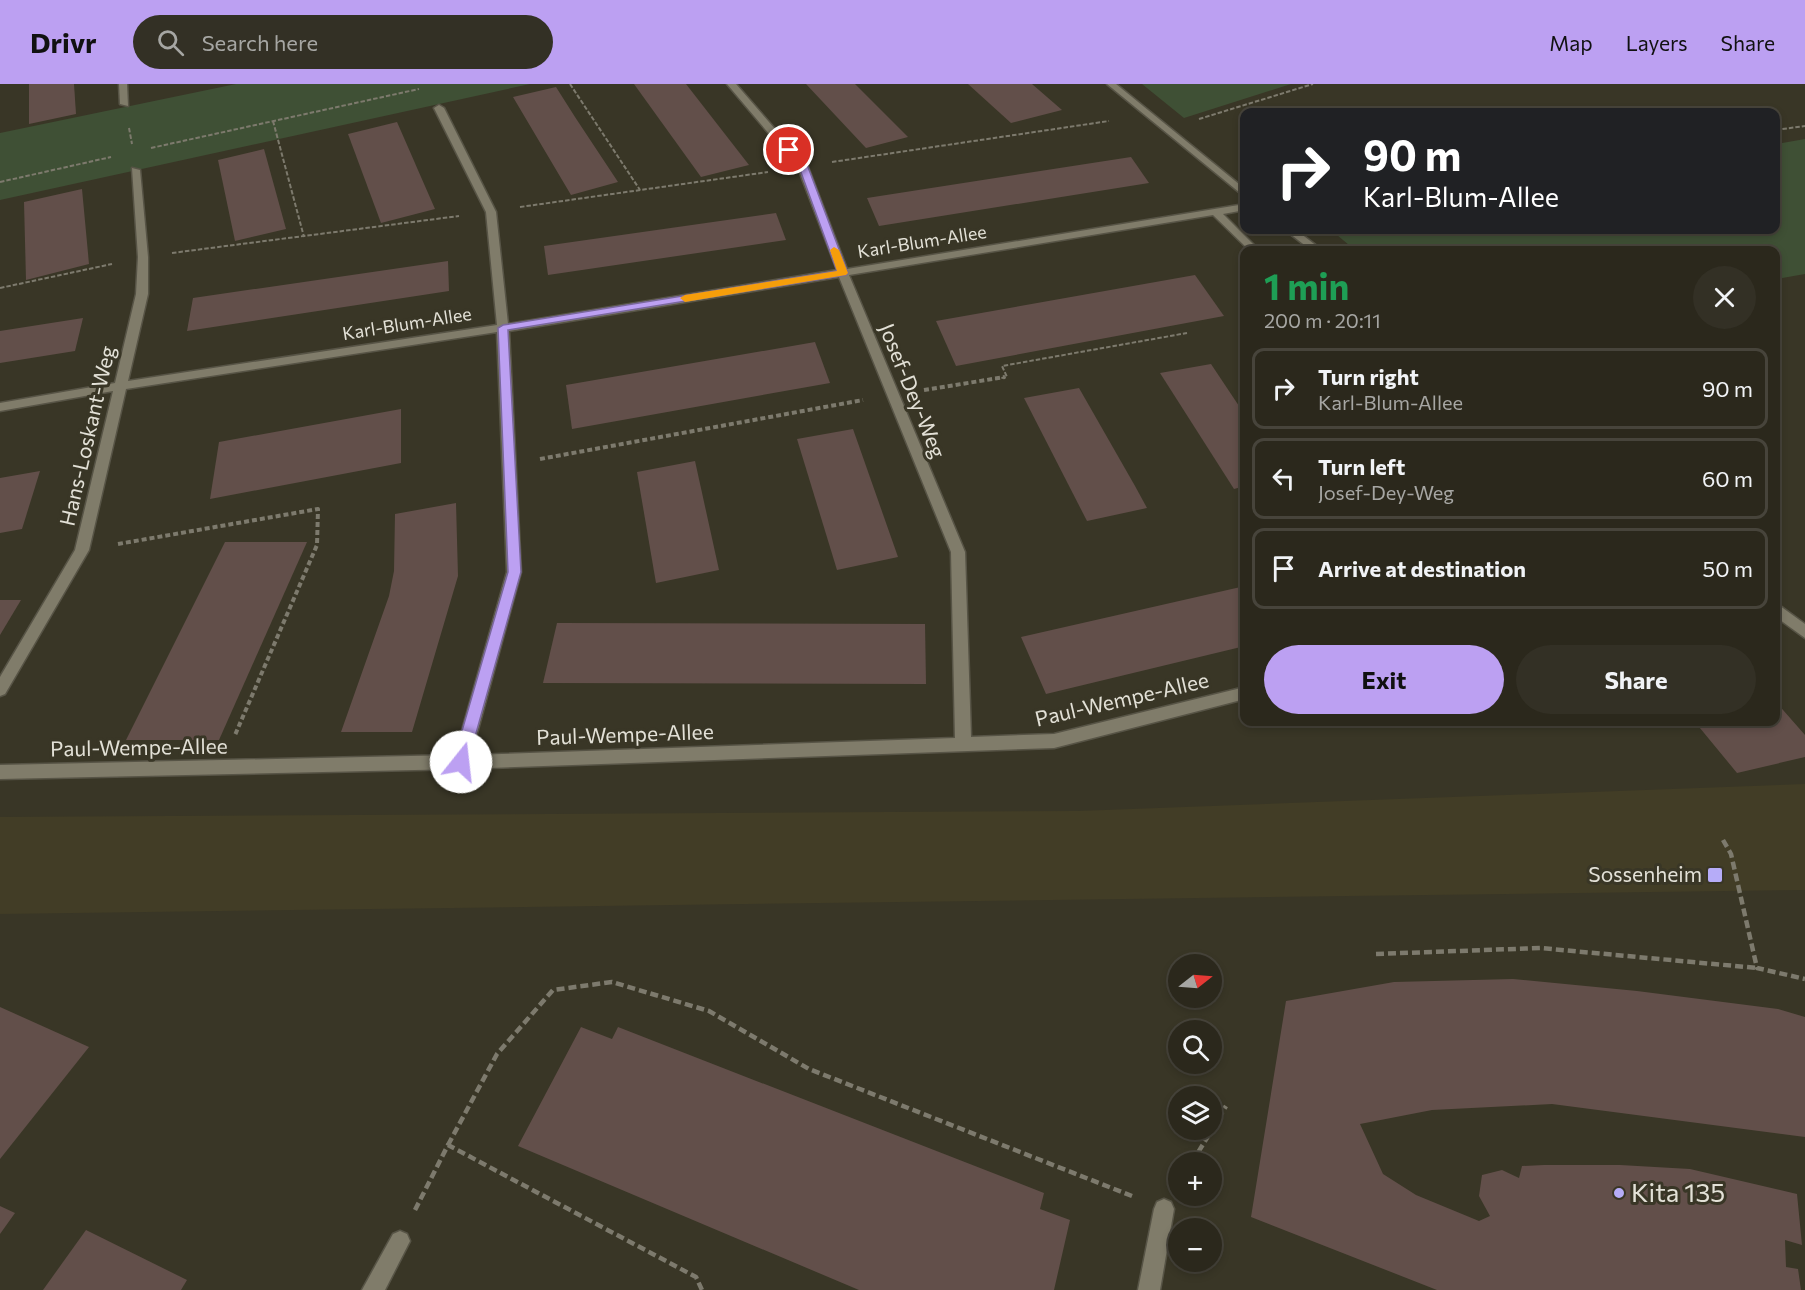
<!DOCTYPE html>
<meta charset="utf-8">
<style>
:root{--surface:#2b281c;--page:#333025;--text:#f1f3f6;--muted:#a6a6a3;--line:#47443b;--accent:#bca0f2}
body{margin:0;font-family:Commissioner,sans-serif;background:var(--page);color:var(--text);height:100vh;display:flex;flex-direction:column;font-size:22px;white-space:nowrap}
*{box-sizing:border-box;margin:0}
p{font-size:20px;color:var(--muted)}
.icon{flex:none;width:33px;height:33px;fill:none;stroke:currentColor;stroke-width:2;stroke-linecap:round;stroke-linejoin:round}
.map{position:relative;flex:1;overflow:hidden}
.side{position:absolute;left:1240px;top:162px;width:540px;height:480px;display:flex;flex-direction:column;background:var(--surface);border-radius:12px;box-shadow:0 3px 9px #0003,0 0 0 2px var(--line)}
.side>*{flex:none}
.hud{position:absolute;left:1240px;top:24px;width:540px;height:126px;border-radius:12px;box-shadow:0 3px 9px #0003,0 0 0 2px var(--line);background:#202124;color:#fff;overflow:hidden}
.needle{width:39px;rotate:73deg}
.buttons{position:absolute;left:1168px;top:870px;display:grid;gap:12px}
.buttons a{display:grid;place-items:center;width:54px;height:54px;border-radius:50%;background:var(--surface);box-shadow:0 3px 9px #0003,0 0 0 2px var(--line);font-size:30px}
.pin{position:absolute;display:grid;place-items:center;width:51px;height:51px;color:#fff;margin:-26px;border:3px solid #fff;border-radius:50%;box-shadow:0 2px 6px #0007}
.me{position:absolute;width:66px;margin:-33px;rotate:16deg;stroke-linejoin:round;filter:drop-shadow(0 0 4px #0008)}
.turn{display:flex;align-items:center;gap:21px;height:126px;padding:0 24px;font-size:27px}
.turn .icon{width:78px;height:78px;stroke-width:2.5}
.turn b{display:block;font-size:42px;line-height:51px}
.round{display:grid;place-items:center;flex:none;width:63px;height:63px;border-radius:32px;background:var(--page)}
.overview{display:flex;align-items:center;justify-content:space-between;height:102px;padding:0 24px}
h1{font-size:36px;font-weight:700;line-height:45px;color:#1e9e55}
.button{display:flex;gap:12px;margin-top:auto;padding:12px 24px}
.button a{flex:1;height:69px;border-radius:36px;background:var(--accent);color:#111;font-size:24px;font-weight:700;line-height:69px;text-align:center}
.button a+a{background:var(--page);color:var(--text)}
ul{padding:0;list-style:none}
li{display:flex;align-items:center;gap:18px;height:81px;margin:0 12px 9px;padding:0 12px;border:3px solid var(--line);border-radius:12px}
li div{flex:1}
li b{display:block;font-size:22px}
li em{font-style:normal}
header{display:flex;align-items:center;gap:36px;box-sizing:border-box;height:84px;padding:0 30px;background:var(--accent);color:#111}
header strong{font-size:28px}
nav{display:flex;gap:33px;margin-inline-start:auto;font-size:21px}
.search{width:420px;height:54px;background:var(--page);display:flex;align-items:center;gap:15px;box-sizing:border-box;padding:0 21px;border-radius:33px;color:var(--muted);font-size:22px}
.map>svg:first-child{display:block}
.built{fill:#423d26}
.green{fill:#3f5035}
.building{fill:#624f4a}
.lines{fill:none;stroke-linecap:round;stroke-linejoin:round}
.minor-casing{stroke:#575446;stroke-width:3}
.tertiary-casing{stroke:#575446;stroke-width:3}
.path-far2{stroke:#7d7a6d;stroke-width:2;stroke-dasharray:4.5 2;stroke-linecap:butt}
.path-far1{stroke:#7d7a6d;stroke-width:4;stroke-dasharray:5 3;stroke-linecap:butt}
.path{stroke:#7d7a6d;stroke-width:4.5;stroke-dasharray:8 4;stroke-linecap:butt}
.minor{fill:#807c6a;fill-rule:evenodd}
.tertiary{fill:#807c6a;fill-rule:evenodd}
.route{fill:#bca0f2;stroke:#7a689d;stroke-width:1.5}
.slow{fill:#f59e0b}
.poi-dot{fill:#b6acf8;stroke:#393626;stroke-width:2}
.labels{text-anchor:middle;stroke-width:6;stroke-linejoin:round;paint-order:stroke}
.far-street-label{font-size:18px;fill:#e3e1d7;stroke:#393626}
.street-label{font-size:21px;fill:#e3e1d7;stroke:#393626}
.poi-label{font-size:21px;fill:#e3e1d7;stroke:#393626;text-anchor:end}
.near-poi-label{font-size:26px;fill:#e3e1d7;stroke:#393626;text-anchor:start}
</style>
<header>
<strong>Drivr</strong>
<div class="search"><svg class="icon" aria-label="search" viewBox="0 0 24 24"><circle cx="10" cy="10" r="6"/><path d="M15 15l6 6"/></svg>Search here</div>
<nav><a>Map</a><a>Layers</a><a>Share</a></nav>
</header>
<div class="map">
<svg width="1805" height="1206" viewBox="0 0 1805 1206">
<rect width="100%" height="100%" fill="#393626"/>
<!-- built -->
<polygon class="built" points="1805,700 1805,806 0,830 0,733 1078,727"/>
<!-- green -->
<g class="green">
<polygon points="236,0 530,0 0,116 0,49"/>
<polygon points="1142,0 1291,0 1184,34"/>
<polygon points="1805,55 1805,190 1776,195 1776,166 1355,166 1331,146 1776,146 1776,60"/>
</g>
<!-- building -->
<g class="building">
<polygon points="29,0 74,0 76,30 29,40"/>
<polygon points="634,0 686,0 749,81 701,93"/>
<polygon points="806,0 855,0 908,53 866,64"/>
<polygon points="968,0 1032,0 1062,26 1011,39"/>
<polygon points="556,3 575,33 618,98 571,111 513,13"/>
<polygon points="397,38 435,125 381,139 348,50"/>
<polygon points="264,65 286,145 235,157 218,76"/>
<polygon points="1131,73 1149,99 879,142 867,114"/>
<polygon points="82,105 89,180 26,196 24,118"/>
<polygon points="776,129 786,156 548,191 544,162"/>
<polygon points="448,177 449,207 187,247 193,214"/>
<polygon points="1195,191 1224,232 956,282 936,237"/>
<polygon points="83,234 75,267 0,279 0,247"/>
<polygon points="815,258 830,299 572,345 566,301"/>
<polygon points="1211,280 1245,331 1245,402 1234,405 1160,289"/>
<polygon points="1079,304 1135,402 1147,424 1087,437 1024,314"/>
<polygon points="401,325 401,379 210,415 219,358"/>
<polygon points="853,345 898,473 837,486 797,355"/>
<polygon points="695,377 719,486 656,499 637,388"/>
<polygon points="40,387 22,445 0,449 0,394"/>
<polygon points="456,419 458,492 412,648 341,648 389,512 394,487 395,430"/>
<polygon points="225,458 307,458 219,656 126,656"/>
<polygon points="1245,502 1245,562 1046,610 1021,553"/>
<polygon points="0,516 21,516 0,551"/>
<polygon points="557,539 925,540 926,600 543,599"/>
<polygon points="1776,618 1805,651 1805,673 1737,689 1695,638 1776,638"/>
<polygon points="1513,895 1637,907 1778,925 1805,933 1805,1053 1552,1020 1432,1026 1360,1040 1383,1090 1416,1111 1479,1137 1490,1132 1479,1112 1482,1091 1502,1086 1519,1094 1522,1082 1544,1081 1620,1081 1690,1085 1797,1110 1802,1161 1785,1156 1786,1183 1798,1185 1801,1206 1437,1206 1251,1133 1286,917 1394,898"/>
<polygon points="0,923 89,963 0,1075"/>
<polygon points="581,943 612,955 618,943 1044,1109 1040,1125 1070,1136 1054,1206 859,1206 518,1062"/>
<polygon points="0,1122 15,1129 0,1150"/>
<polygon points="86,1146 187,1196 181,1206 43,1206"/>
</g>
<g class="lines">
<defs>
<g id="minor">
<polygon points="119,0 127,0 128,22 120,20"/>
<path d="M727,0h9l72,83 39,102 398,-65v6l-22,4 36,36h-10l-36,-35 -364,60 116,277 6,185 83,-3 191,-47v12l-191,49 -593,21 -461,10v-14l455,-10 52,-183 -10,-240 -371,57 -37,161 -84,144 -5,2v-19l75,-127 38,-159 -113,20v-8l115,-20 21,-89 2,-37 -6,-89 8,2 8,87v37l-20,87 369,-56 -11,-113 -52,-104 5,-3 5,3 52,104 12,112 329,-54 -39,-102zM839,193l112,275 4,186 -484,17 50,-183 -12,-241z"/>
<polygon points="1164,1115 1171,1118 1174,1125 1160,1206 1138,1206 1154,1125 1157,1118"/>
<polygon points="400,1147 407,1150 410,1157 385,1206 362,1206 393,1150"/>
</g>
<g id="tertiary">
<polygon points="1107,0 1116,0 1245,105 1245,113"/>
<polygon points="1285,146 1296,146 1322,166 1311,166"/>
<polygon points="1776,519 1805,540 1805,554 1776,533"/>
</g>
</defs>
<!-- minor casing -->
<use href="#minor" class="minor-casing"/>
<!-- tertiary casing -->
<use href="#tertiary" class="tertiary-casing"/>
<!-- path-far2 -->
<g class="path-far2">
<polyline points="570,0 640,106"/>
<polyline points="1199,35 1313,0"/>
<polyline points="273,37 304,153"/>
<polyline points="129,44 132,60"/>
<polyline points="1776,46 1805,42"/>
<polyline points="151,64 419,5"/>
<polyline points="832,78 1109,37"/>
<polyline points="0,98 111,73"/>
<polyline points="520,123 768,88"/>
<polyline points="172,169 459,132"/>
<polyline points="0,204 112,180"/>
<polyline points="995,295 1007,293 1002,282 1187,249"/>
</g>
<!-- path-far1 -->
<g class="path-far1">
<polyline points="924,306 1005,293"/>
<polyline points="540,375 863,316"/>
<polyline points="118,460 318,425 317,461 235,651"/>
</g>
<!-- path -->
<g class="path">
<polyline points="1723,756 1731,770 1757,884 1805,895"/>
<polyline points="1376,870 1540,864 1757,884"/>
<polyline points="1212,1045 1226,1022"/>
<polyline points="448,1061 497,970 553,906 612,898 709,927 809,985 1132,1112"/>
<polyline points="1192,1078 1212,1046"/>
<polyline points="415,1126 448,1061 696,1193 702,1206"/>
</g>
<!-- minor -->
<use href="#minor" class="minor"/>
<!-- tertiary -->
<use href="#tertiary" class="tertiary"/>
</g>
<!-- route -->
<polygon class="route" points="786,64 792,64 808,83 848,189 846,191 508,246 521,488 468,678 466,683 461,684 456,683 453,678 508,488 498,244 503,241 837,187 799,83 786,68"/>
<!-- slow -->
<polygon class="slow" points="834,163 839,166 848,189 846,191 685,218 680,214 685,211 837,187 830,166"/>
<!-- markers -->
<g class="poi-dot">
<rect x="1707" y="783" width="16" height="16" rx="3"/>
<circle cx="1619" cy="1109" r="6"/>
</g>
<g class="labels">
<!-- far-street labels -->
<g class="far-street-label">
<text transform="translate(922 158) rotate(-9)" y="6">Karl-Blum-Allee</text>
<text transform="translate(407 240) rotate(-9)" y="6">Karl-Blum-Allee</text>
</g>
<!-- street labels -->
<g class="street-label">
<text transform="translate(912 307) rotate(68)" y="7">Josef-Dey-Weg</text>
<text transform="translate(88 352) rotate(-77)" y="7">Hans-Loskant-Weg</text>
<text transform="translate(1122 616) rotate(-13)" y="7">Paul-Wempe-Allee</text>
<text transform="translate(625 651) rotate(-2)" y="7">Paul-Wempe-Allee</text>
<text transform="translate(139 664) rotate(-1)" y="7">Paul-Wempe-Allee</text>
</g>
<!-- poi labels -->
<g class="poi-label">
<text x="1702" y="798">Sossenheim</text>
</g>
<!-- near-poi labels -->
<g class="near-poi-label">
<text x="1631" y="1118">Kita 135</text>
</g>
</g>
</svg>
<div class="buttons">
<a><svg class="needle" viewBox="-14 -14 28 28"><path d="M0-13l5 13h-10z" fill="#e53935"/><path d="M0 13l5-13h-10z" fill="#a6a6a3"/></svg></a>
<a><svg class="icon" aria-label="search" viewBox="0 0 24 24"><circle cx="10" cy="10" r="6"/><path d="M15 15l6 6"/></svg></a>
<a><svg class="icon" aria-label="layers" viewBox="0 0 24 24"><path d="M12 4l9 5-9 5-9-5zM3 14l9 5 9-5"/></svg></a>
<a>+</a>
<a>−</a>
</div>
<div class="pin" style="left:789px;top:66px;background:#d93025"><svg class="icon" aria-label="arrive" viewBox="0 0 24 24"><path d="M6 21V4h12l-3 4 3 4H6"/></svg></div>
<svg class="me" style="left:461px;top:678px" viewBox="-20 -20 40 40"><circle r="19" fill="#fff"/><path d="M0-13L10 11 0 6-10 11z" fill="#bca0f2"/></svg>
<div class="hud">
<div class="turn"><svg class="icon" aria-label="right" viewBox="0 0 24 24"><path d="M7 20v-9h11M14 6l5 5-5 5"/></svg><div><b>90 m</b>Karl-Blum-Allee</div></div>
</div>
<section class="side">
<div class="overview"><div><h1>1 min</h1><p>200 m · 20:11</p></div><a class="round"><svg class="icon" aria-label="close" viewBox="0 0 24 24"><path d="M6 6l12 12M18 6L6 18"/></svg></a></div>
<ul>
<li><svg class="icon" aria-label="right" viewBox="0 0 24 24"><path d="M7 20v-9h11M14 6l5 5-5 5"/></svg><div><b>Turn right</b><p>Karl-Blum-Allee</p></div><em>90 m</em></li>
<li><svg class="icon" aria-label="left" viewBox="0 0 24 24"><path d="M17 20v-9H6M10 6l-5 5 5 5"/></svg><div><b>Turn left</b><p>Josef-Dey-Weg</p></div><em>60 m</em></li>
<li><svg class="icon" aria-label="arrive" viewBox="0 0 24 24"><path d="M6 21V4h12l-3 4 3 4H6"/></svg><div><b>Arrive at destination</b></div><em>50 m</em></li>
</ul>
<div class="button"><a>Exit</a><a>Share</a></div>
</section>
</div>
